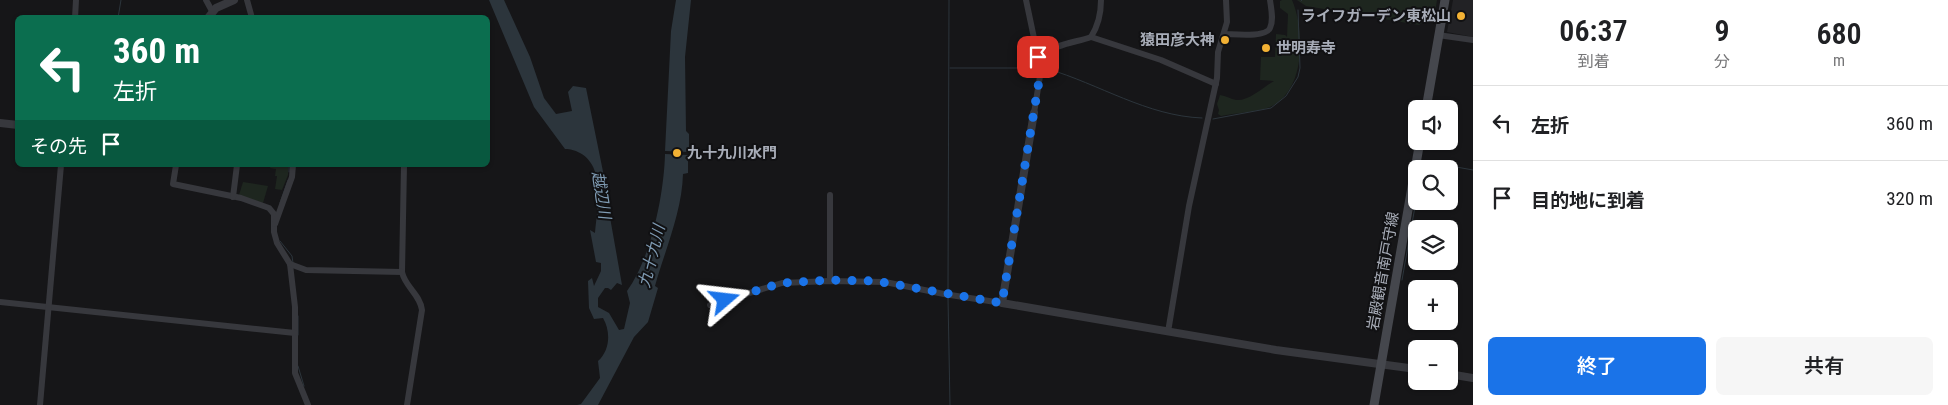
<!DOCTYPE html>
<html lang="ja">
<meta charset="utf-8">
<style>
:root{--surface:#fff;--page:#f6f6f6;--text:#202124;--muted:#757577;--line:#e0e0e0;--accent:#1a73e8}
body{margin:0;font-family:"Roboto Condensed","Noto Sans JP",sans-serif;background:var(--page);color:var(--text);height:100vh;display:flex;flex-direction:column;font-size:19px;white-space:nowrap}
*{box-sizing:border-box;margin:0}
p{font-size:16px;color:var(--muted)}
.icon{flex:none;width:28px;height:28px;fill:none;stroke:currentColor;stroke-width:2;stroke-linecap:round;stroke-linejoin:round}
.map{position:relative;flex:1;overflow:hidden}
.details{display:flex;flex-direction:column;background:var(--surface);width:475px}
.details>*{flex:none}
.banner{position:absolute;left:15px;top:15px;width:475px;height:152px;border-radius:8px;box-shadow:0 1px 4px #0004;background:#0b6e4f;color:#fff;overflow:hidden}
.buttons{position:absolute;left:1408px;top:100px;display:grid;gap:10px}
.buttons a{display:grid;place-items:center;width:50px;height:50px;border-radius:8px;background:var(--surface);box-shadow:0 1px 4px #0004;font-size:25px}
.pin{position:absolute;display:grid;place-items:center;width:42px;height:42px;color:#fff;margin:-21px;border-radius:10px;box-shadow:0 2px 8px #0006}
.me{position:absolute;width:55px;margin:-28px;rotate:73deg;stroke-linejoin:round;filter:drop-shadow(0 0 4px #0008)}
.turn{display:flex;align-items:center;gap:18px;height:105px;padding:0 15px;font-size:22px}
.turn .icon{width:65px;height:65px;stroke-width:2.5}
.turn b{display:block;font-size:35px;line-height:42px}
.then{display:flex;align-items:center;height:48px;padding:0 15px;background:#0003;gap:10px;font-size:19px}
.eta{display:flex;justify-content:space-evenly;align-items:center;height:85px;text-align:center}
.eta b{font-size:30px;font-weight:600;line-height:35px}
.button{display:flex;gap:10px;margin-top:auto;padding:10px 15px}
.button a{flex:1;height:58px;border-radius:8px;background:var(--accent);color:#fff;font-size:20px;font-weight:600;line-height:58px;text-align:center}
.button a+a{background:var(--page);color:var(--text)}
ul{padding:0;list-style:none}
li{display:flex;align-items:center;gap:15px;height:75px;padding:0 15px;border-top:1px solid var(--line)}
li div{flex:1}
li b{display:block;font-size:19px}
li em{font-style:normal}
main{display:flex;flex:1;min-height:0}
.map>svg:first-child{display:block}
.built{fill:#222225}
.green{fill:#1e261f}
.water{fill:#2c353c}
.lines{fill:none;stroke-linecap:round;stroke-linejoin:round}
.stream{stroke:#2c353c;stroke-width:1}
.minor{stroke:#37383d;stroke-width:6}
.tertiary{stroke:#37383d;stroke-width:8}
.secondary{stroke:#45474d;stroke-width:9}
.route{stroke:#1a73e8;stroke-width:9;stroke-dasharray:0 16.2}
.poi-dot{fill:#f2b134;stroke:#111113;stroke-width:2}
.labels{text-anchor:middle;stroke-width:4;stroke-linejoin:round;paint-order:stroke}
.poi-label{font-size:15px;font-weight:bold;fill:#a8adb8;stroke:#111113;text-anchor:end}
.street-label{font-size:15px;fill:#a8adb8;stroke:#111113}
.water-label{font-size:16px;font-style:italic;fill:#7f9bb3;stroke:#111113}
</style>
<main>
<div class="map">
<svg width="1473" height="405" viewBox="0 0 1473 405">
<rect width="100%" height="100%" fill="#161618"/>
<!-- built -->
<polygon class="built" points="1453,0 1473,0 1473,37 1447,32"/>
<!-- green -->
<g class="green">
<path d="M1282,0h10c13,30 14,91 -22,107 -13,5 -35,6 -49,9l-3,-2 1,-4 -2,-6 3,-9c6,1 11,4 16,5 13,1 27,-13 38,-19l-14,-1 1,-23h14l1,-23 9,1 2,2 1,-23 -8,-6v-7z"/>
<polygon points="1297,0 1437,0 1435,13 1419,25 1306,6"/>
<polygon points="271,165 288,165 288,175 282,190 275,189 277,176 275,176 276,169 270,168"/>
<polygon points="243,182 268,186 263,203 239,195"/>
</g>
<!-- water -->
<g class="water">
<path d="M489,0h15l26,57 14,41 12,16 16,-3 -4,-19 5,-6 13,2 23,113 -1,5 14,79 -5,-2 -6,7 -3,-2h-3l-7,10v9l11,6 10,17 5,-1 6,-26 -3,-12c24,-33 37,-96 38,-137l23,1v18l-5,1c-1,38 -18,76 -28,112l3,2 -10,34 -14,15 -36,68h-21l4,-1 19,-26 -2,-17c12,-11 13,-29 5,-43l-9,1 -5,-11 -1,-27 4,-3 2,8 7,-15v-8l-5,-1 -6,-32 5,3c2,-24 11,-66 -15,-80 -6,-3 -9,-4 -15,-4l-31,-42z"/>
<polygon points="676,0 691,0 685,57 686,131 689,134 689,152 665,151 671,31"/>
</g>
<g class="lines">
<!-- stream -->
<g class="stream">
<polyline points="1301,1 1302,0"/>
<polyline points="118,18 121,0"/>
<polyline points="950,68 1030,68"/>
<path d="M1048,69c51,15 99,47 154,49"/>
<polyline points="1213,119 1271,108 1286,96 1298,77 1300,68 1298,10"/>
<polyline points="289,165 289,172"/>
<polyline points="1422,169 1423,161 1473,170"/>
<polyline points="280,203 288,180"/>
<polyline points="280,241 292,256 293,263"/>
<polyline points="1402,280 1416,201"/>
<polyline points="948,292 949,0"/>
<polyline points="948,298 950,405"/>
<polyline points="298,316 298,335"/>
<polyline points="298,366 304,386"/>
</g>
<!-- minor -->
<g class="minor">
<polyline points="206,0 212,11"/>
<polyline points="247,0 252,18"/>
<polyline points="1026,0 1038,57 1042,60"/>
<polyline points="75,18 76,0"/>
<path d="M1224,34c10,0 42,4 46,-6 4,-8 1,-20 0,-28"/>
<polyline points="1438,35 1473,40"/>
<polyline points="1091,37 1161,60 1216,84"/>
<path d="M1034,113l9,-55c11,-15 32,-15 48,-21 7,-11 10,-24 10,-37"/>
<polyline points="176,165 173,184 241,198 269,208 274,214 274,232 277,243 290,264 295,307 295,373 308,405"/>
<path d="M404,165l-2,107c3,15 18,22 20,38l-15,95"/>
<polyline points="233,197 237,165"/>
<polyline points="275,224 292,177 293,165"/>
<polyline points="290,264 306,270 402,272"/>
<polyline points="830,281 830,195"/>
<polyline points="0,302 295,333"/>
<polyline points="710,305 782,283 830,281 885,282 944,294 1002,303"/>
<polyline points="1168,332 1189,206 1217,78 1218,52 1227,22 1226,0"/>
<polyline points="40,405 61,165"/>
</g>
<!-- tertiary -->
<g class="tertiary">
<polyline points="208,18 216,8 234,0"/>
<polyline points="1034,113 1002,303 1276,350 1416,369"/>
<polyline points="0,123 18,125"/>
<polyline points="1449,374 1473,378"/>
</g>
<!-- secondary -->
<g class="secondary">
<polyline points="1426,109 1445,0"/>
<polyline points="1374,405 1420,141"/>
</g>
</g>
<g class="lines">
<!-- route -->
<polyline class="route" points="725,300 782,283 830,280 875,281 1002,303 1039,81 1042,60 1038,57"/>
</g>
<!-- markers -->
<g class="poi-dot">
<circle cx="1461" cy="16" r="5"/>
<circle cx="1225" cy="40" r="5"/>
<circle cx="1266" cy="48" r="5"/>
<circle cx="677" cy="153" r="5"/>
</g>
<g class="labels">
<!-- poi labels -->
<g class="poi-label">
<text x="1451" y="21">ライフガーデン東松山</text>
<text x="1215" y="45">猿田彦大神</text>
<text x="1276" y="53" text-anchor="start">世明寿寺</text>
<text x="687" y="158" text-anchor="start">九十九川水門</text>
</g>
<!-- street labels -->
<g class="street-label">
<text transform="translate(1383 271) rotate(-80)" y="5">岩殿観音南戸守線</text>
</g>
<!-- water labels -->
<g class="water-label">
<text transform="translate(602 195) rotate(81)" y="6">越辺川</text>
<text transform="translate(651 256) rotate(-76)" y="6">九十九川</text>
</g>
</g>
</svg>
<div class="buttons">
<a><svg class="icon" aria-label="sound" viewBox="0 0 24 24"><path d="M4 9h4l5-4v14l-5-4H4zM17 9q2 3 0 6"/></svg></a>
<a><svg class="icon" aria-label="search" viewBox="0 0 24 24"><circle cx="10" cy="10" r="6"/><path d="M15 15l6 6"/></svg></a>
<a><svg class="icon" aria-label="layers" viewBox="0 0 24 24"><path d="M12 4l9 5-9 5-9-5zM3 14l9 5 9-5"/></svg></a>
<a>+</a>
<a>−</a>
</div>
<div class="pin" style="left:1038px;top:57px;background:#d93025"><svg class="icon" aria-label="arrive" viewBox="0 0 24 24"><path d="M6 21V4h12l-3 4 3 4H6"/></svg></div>
<svg class="me" style="left:725px;top:300px" viewBox="-20 -20 40 40"><path d="M0-17L14 15 0 8-14 15z" fill="#1a73e8" stroke="#fff" stroke-width="4"/></svg>
<div class="banner">
<div class="turn"><svg class="icon" aria-label="left" viewBox="0 0 24 24"><path d="M17 20v-9H6M10 6l-5 5 5 5"/></svg><div><b>360 m</b>左折</div></div>
<div class="then">その先<svg class="icon" aria-label="arrive" viewBox="0 0 24 24"><path d="M6 21V4h12l-3 4 3 4H6"/></svg></div>
</div>
</div>
<section class="details">
<div class="eta">
<div><b>06:37</b><p>到着</p></div>
<div><b>9</b><p>分</p></div>
<div><b>680</b><p>m</p></div>
</div>
<ul>
<li><svg class="icon" aria-label="left" viewBox="0 0 24 24"><path d="M17 20v-9H6M10 6l-5 5 5 5"/></svg><div><b>左折</b></div><em>360 m</em></li>
<li><svg class="icon" aria-label="arrive" viewBox="0 0 24 24"><path d="M6 21V4h12l-3 4 3 4H6"/></svg><div><b>目的地に到着</b></div><em>320 m</em></li>
</ul>
<div class="button"><a>終了</a><a>共有</a></div>
</section>
</main>
